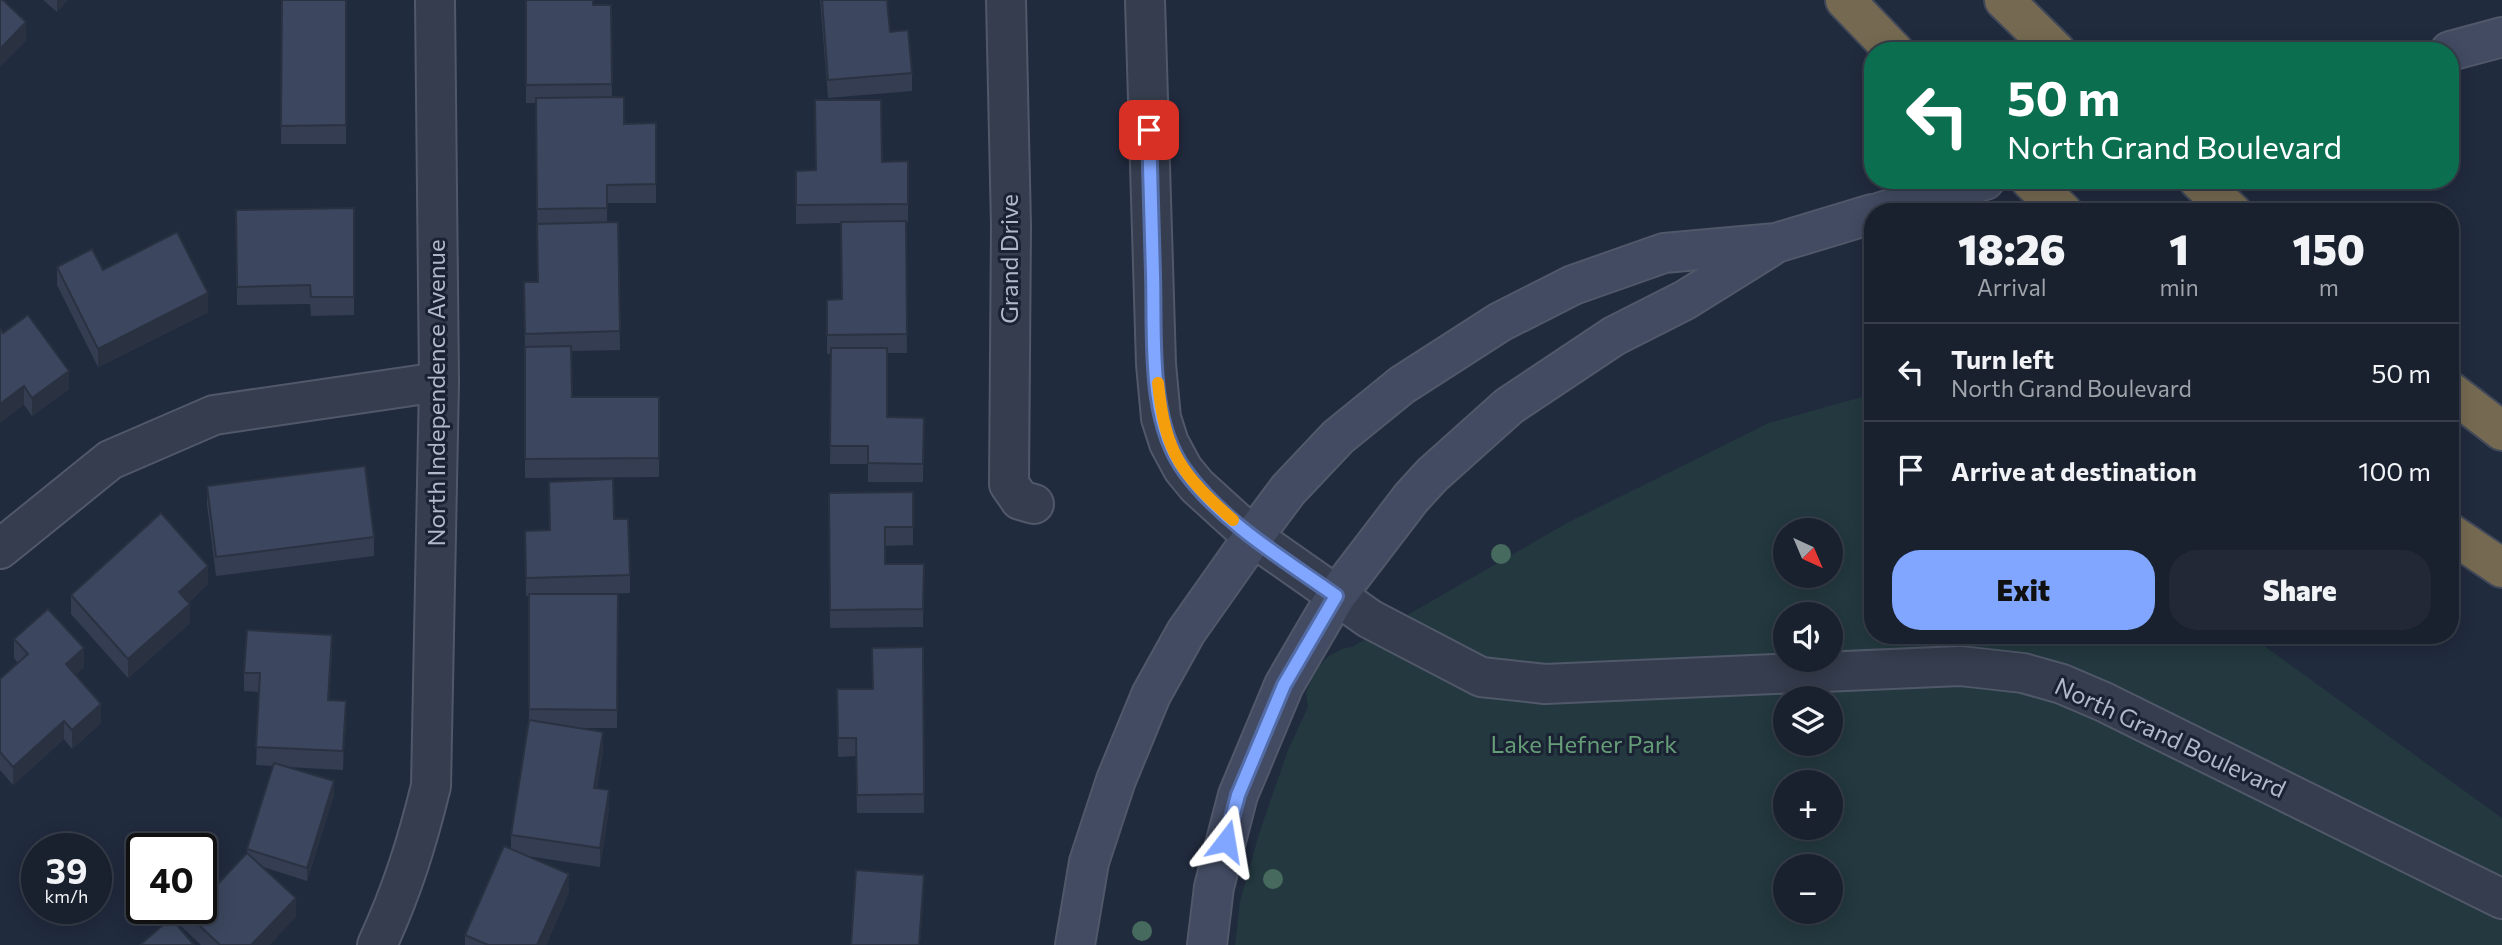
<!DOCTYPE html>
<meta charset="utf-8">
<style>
:root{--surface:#19202e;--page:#222836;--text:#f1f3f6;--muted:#9fa3aa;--line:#373e4a;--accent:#80a6ff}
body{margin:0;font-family:Commissioner,sans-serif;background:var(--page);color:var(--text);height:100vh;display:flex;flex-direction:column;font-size:26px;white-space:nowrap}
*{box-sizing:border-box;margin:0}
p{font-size:23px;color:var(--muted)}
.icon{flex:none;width:38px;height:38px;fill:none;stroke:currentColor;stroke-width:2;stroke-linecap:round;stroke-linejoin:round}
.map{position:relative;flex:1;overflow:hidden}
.details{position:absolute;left:1864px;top:203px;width:595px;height:441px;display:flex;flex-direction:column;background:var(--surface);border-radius:28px;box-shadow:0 4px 18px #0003,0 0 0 2px var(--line)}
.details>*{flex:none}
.banner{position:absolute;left:1864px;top:42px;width:595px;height:147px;border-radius:28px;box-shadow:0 4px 18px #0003,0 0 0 2px var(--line);background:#0b6e4f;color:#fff;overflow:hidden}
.needle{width:46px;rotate:136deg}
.controls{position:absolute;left:1773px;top:518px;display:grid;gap:14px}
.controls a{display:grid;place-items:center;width:70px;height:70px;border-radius:50%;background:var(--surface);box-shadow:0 4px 18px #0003,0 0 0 2px var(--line);font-size:35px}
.speed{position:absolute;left:21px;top:833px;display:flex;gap:14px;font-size:35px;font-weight:700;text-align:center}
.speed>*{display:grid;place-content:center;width:91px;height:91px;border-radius:50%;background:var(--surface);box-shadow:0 4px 18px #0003,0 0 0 2px var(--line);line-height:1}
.speed small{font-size:18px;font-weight:400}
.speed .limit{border:4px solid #111;border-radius:10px;background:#fff;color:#111}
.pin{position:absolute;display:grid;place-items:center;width:60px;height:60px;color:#fff;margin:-30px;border-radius:14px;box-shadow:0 4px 10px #0006}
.me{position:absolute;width:77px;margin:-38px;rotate:14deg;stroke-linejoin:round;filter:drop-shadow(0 0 5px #0008)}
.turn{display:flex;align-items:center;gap:24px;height:147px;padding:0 28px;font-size:32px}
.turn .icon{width:91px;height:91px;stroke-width:2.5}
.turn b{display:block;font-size:49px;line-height:60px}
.eta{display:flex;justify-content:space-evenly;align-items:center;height:119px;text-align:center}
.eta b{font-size:42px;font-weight:800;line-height:49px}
.cta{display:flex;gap:14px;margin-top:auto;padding:14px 28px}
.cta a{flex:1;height:80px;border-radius:28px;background:var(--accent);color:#111;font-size:28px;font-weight:800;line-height:80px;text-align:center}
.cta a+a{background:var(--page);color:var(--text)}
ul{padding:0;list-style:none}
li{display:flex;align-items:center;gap:21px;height:98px;padding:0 28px;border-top:2px solid var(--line)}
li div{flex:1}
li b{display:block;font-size:26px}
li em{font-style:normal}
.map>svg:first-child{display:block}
.green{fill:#23393f;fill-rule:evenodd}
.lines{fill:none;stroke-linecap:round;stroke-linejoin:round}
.street-casing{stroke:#505869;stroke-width:42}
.secondary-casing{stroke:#505869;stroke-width:42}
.highway-casing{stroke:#404859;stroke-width:42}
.street{stroke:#353d4e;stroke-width:38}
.secondary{stroke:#424b62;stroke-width:38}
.highway{stroke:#756a51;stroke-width:38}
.tree{fill:#466a5d}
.wall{fill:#343d52}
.shaded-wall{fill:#2a3242}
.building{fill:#3c475f;stroke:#2a3242;stroke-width:2}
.route-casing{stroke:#536ca6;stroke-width:18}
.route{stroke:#80a6ff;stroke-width:12}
.slow{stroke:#f59e0b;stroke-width:12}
.labels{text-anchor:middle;stroke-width:6;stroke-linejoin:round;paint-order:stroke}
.street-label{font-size:24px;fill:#b0b8ca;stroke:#1a2233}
.park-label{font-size:24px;fill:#659d77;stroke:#1a2233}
</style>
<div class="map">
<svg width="2502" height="945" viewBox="0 0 2502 945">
<rect width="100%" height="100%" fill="#212b3e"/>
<!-- green -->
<path class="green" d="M1872,394v241h377l253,183v127h-1267l5,-43 19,-68 29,-84 20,-43 -2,-14 10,-24 13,-13 13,-7 10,-2 215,-124 202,-100zM1785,530h45v46h-45zM1785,614h45v46h-45zM1785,698h45v46h-45zM1785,782h45v46h-45zM1785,866h45v46h-45z"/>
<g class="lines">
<defs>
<g id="street">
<polyline points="1006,0 1011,226 1009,484 1020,500 1034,504"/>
<polyline points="1145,0 1156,364 1161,418 1169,443 1183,469 1197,486 1253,537 1370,619 1481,677 1545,684 1960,666 2023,673 2062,684 2104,702 2502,899"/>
<polyline points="0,549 110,460 214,415 439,382"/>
<path d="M377,945c25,-54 40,-102 54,-159l8,-404 -4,-382"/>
</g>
<g id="secondary">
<polyline points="2450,51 2502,37"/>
<polyline points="1881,212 1985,180"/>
<polyline points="1075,945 1089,862 1116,780 1151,695 1186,632 1253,537 1288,490 1338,437 1402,385 1500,322 1573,285 1664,253 1776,243 1872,214"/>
<polyline points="1207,945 1214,887 1238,795 1284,685 1336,596 1411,498 1432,475 1509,406 1614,336 1685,300 1770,247"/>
</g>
<g id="highway">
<polyline points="1845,0 1894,51"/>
<polyline points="2004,0 2056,51"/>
<polyline points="2030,180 2063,212"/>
<polyline points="2198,180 2232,212"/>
<polyline points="2450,391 2502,431"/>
<polyline points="2450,533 2502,568"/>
</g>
</defs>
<!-- street casing -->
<use href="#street" class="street-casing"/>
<!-- secondary casing -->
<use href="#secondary" class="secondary-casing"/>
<!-- highway casing -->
<use href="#highway" class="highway-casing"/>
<!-- street -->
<use href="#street" class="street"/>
<!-- secondary -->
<use href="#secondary" class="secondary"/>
<!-- highway -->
<use href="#highway" class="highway"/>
</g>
<!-- trees -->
<g class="tree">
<circle cx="1501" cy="554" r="10"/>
<circle cx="1273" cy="879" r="10"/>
<circle cx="1142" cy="931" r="10"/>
</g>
<!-- wall -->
<g class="wall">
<polygon points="43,0 68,0 57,12"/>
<polygon points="282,0 346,0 346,144 281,144"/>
<polygon points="526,0 593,5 611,5 612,97 624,124 656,123 656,203 607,203 607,222 618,222 620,350 571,351 572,397 659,397 659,477 525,478 525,352 524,301 538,282 536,103 526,103"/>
<polygon points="820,0 887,0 890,32 912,73 912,91 828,98"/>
<polygon points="908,161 908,222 906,222 907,353 887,353 887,417 924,418 923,482 868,482 868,464 830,464 831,354 827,354 827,300 842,299 841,223 796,224 796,171 816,170 882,162"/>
<polygon points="354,208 354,315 311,316 310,304 237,305 236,210"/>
<polygon points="57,267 103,270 208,312 98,367 57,285"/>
<polygon points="3,333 69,389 32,416 24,405"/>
<polygon points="207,486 374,537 374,556 216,576 207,505"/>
<polygon points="913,492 913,545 885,546 885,564 924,564 923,627 830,628 829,493"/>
<polygon points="614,519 630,575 630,593 602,594 618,594 617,728 575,728 603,751 597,788 609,809 600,867 527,856 569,892 546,945 465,945 465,935 511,849 511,835 529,721 529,596 526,596 525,531 550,530"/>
<polygon points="208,584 188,603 190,623 128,678 71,614 71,595"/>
<polygon points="14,639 84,667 75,674 101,723 72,749 64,739 13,785 0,770 0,679 18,663 14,658"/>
<polygon points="923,647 924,813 857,813 856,756 838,757 837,689 872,689"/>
<polygon points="332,653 329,700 346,720 343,770 287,767 334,795 307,881 263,867 296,917 269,945 201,945 172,918 172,908 201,908 215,887 247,854 247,849 273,766 256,765 259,692 244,691 244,673"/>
</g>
<!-- shaded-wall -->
<g class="shaded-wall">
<polygon points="57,0 68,0 57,12"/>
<polygon points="26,22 26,41 0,67 0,49"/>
<polygon points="208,293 208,312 98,367 98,349"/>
<polygon points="69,371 69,389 32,416 32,398"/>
<polygon points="24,386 24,405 0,423 0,404"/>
<polygon points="208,566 208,584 179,611 179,592"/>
<polygon points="190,604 190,623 128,678 128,659"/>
<polygon points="332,635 332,653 328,719 328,700"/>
<polygon points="84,648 84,667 66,683 66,664"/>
<polygon points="346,701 346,720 343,770 343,751"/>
<polygon points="101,704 101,723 72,749 72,730"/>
<polygon points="64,721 64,739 13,785 13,767"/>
<polygon points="603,732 603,751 594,806 594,788"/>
<polygon points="334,781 334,795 307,881 307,868"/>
<polygon points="609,790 609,809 600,867 600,848"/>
<polygon points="569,874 569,892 546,945 537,945"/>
<polygon points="924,875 924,893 920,945 919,945"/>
<polygon points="296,898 296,917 269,945 251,945"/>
</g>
<!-- building -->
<g class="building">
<polygon points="0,0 3,0 26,22 0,49"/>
<polygon points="282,0 346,0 346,125 281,126"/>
<polygon points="526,0 593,0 593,5 611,5 612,84 526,85"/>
<polygon points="822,0 887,0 890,32 908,30 912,73 828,80"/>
<polygon points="624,97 624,124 656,123 656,184 607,185 607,208 537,209 536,98"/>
<polygon points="815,100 881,100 882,162 908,161 908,204 796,205 796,171 816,170"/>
<polygon points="354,208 354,297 311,297 310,285 237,287 236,210"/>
<polygon points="906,221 907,334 827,335 827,300 842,299 841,222"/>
<polygon points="618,222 620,331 525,334 524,282 538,282 537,224"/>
<polygon points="177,232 208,293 98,349 57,267 92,249 103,270"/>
<polygon points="28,315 69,371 32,398 24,386 0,404 0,329 3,333"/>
<polygon points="571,346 572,397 659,397 659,458 525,459 525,347"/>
<polygon points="831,348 887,348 887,417 924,418 923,464 868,463 868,446 830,446"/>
<polygon points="365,466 374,537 216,557 207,486"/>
<polygon points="613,479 614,519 628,519 630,575 526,578 525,531 550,530 549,482"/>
<polygon points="913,492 913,527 885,527 885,564 924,564 923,609 830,610 829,493"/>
<polygon points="161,513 208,566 179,592 190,604 128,659 71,595"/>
<polygon points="529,594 618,594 617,710 529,709"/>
<polygon points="48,609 84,648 66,664 101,704 72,730 64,721 13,767 0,752 0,679 28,654 14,639"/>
<polygon points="247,630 332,635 328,700 346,701 343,751 256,747 260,673 244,673"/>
<polygon points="923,647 924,794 857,795 856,738 838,738 837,689 873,689 872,648"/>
<polygon points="529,720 603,732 594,788 609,790 600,848 511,835"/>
<polygon points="274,763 334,781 307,868 247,849"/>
<polygon points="504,846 569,874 537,945 488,945 465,935"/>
<polygon points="247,853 296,898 251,945 220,945 181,908 201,908 201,874 215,887"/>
<polygon points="856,870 924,875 919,945 851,945"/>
<polygon points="171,918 194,945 140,945"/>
</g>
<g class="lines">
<defs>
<path id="route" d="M1149,130c1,48 3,96 4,144 2,61 -6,146 32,197 38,52 99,88 151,125l-52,89 -46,110 -12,46"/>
</defs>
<!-- route casing -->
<use href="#route" class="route-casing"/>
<!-- route -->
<use href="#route" class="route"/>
<!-- slow -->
<path class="slow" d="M1158,383c7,70 23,91 75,137"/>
</g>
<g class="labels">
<!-- street labels -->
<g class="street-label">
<text transform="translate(1010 259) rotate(-90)" y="8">Grand Drive</text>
<text transform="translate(437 393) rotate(-90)" y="8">North Independence Avenue</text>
<text transform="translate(2170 738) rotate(25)" y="8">North Grand Boulevard</text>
</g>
<!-- park labels -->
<g class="park-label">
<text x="1584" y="753">Lake Hefner Park</text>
</g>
</g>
</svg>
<div class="controls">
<a><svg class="needle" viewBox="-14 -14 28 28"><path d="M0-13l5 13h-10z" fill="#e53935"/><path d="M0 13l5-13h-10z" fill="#9fa3aa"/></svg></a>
<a><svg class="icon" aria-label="sound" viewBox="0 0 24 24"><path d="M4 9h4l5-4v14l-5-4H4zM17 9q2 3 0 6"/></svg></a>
<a><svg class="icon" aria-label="layers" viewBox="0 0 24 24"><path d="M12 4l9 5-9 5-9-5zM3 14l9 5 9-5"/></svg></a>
<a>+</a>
<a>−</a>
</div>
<div class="speed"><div>39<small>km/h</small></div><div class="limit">40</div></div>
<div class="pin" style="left:1149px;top:130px;background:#d93025"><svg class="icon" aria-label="arrive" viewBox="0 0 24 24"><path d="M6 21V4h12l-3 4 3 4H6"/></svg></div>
<svg class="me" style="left:1226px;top:841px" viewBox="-20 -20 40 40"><path d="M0-17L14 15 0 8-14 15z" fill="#80a6ff" stroke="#fff" stroke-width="4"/></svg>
<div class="banner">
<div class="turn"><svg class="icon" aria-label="left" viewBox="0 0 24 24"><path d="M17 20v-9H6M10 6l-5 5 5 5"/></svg><div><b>50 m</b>North Grand Boulevard</div></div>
</div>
<section class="details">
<div class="eta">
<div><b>18:26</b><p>Arrival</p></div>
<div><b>1</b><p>min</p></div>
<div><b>150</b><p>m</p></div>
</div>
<ul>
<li><svg class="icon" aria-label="left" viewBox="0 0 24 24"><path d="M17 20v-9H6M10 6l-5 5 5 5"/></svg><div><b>Turn left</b><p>North Grand Boulevard</p></div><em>50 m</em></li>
<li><svg class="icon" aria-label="arrive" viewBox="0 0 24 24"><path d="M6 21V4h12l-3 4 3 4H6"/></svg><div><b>Arrive at destination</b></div><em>100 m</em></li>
</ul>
<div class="cta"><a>Exit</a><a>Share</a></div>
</section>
</div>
